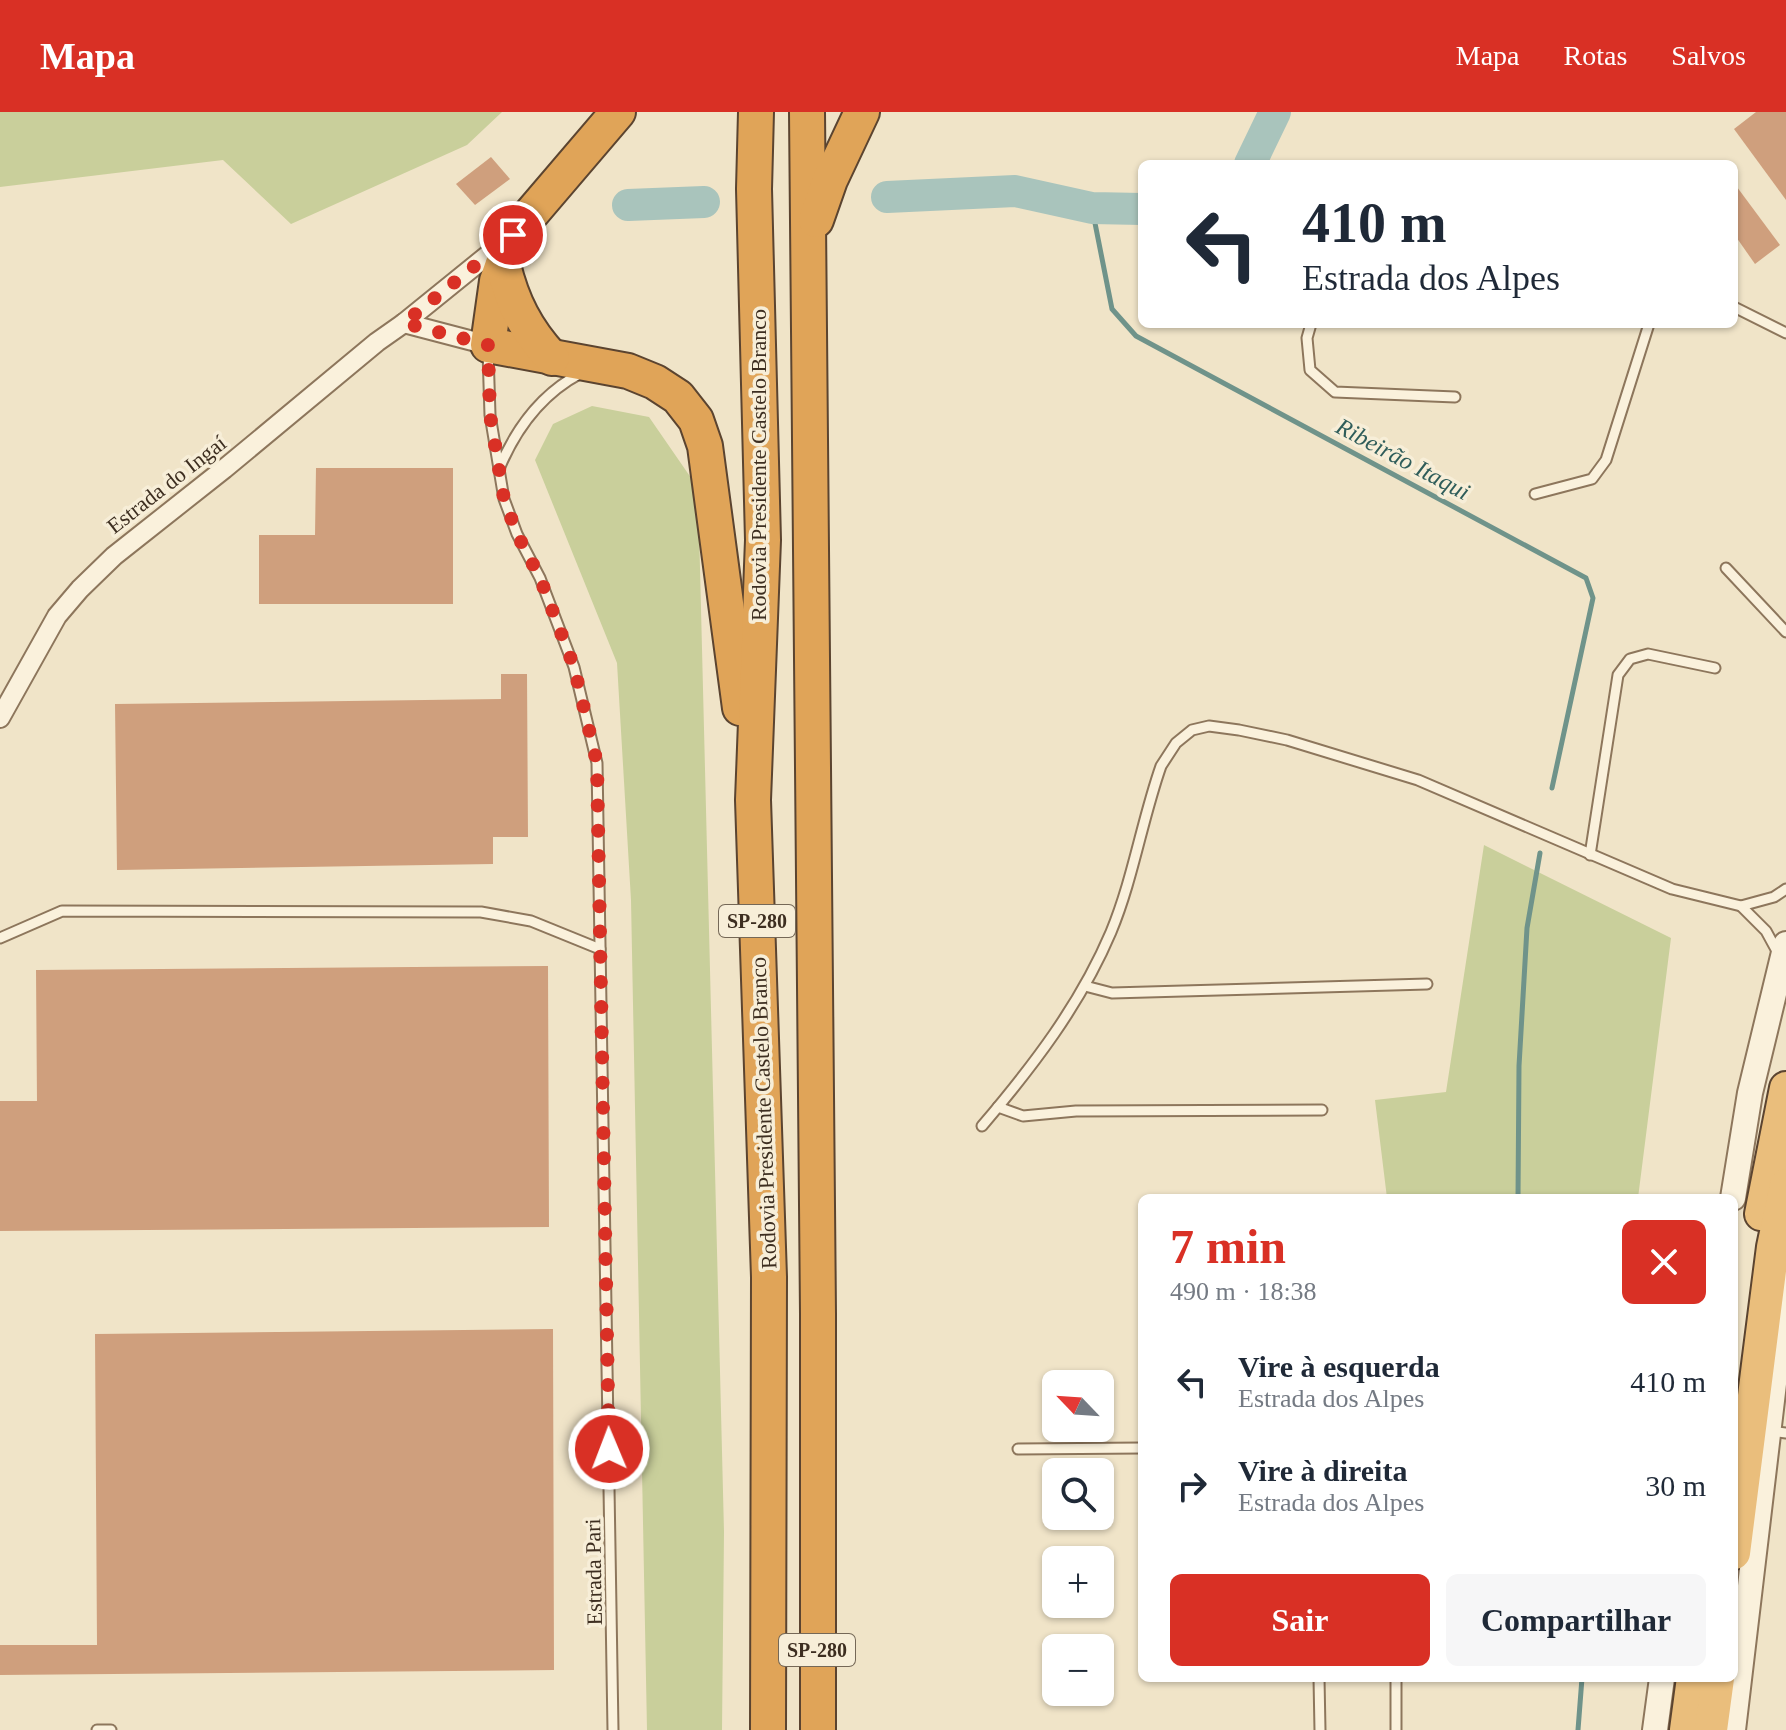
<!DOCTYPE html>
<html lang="pt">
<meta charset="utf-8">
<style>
:root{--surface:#fff;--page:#f6f6f7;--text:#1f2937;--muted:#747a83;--accent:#d93025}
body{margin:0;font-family:"Times New Roman",serif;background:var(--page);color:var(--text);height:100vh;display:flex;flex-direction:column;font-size:30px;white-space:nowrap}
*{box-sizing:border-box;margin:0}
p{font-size:26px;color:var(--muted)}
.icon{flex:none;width:44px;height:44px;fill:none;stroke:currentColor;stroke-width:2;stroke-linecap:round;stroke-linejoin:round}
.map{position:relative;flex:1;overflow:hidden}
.drawer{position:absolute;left:1138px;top:1082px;width:600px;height:488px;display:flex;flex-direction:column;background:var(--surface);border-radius:12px;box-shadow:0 2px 6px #0004}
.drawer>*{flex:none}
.top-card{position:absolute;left:1138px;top:48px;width:600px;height:168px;border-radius:12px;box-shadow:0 2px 6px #0004;background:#fff;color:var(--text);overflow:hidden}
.needle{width:52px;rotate:295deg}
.buttons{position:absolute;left:1042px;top:1258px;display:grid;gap:16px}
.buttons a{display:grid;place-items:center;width:72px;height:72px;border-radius:12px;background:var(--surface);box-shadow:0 2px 6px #0004;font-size:40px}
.pin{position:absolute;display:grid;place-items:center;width:68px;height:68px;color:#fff;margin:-34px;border:4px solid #fff;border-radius:50%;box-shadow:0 2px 8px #0007}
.me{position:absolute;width:88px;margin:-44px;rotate:359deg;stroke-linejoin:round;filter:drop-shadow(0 0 6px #0008)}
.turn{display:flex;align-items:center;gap:28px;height:168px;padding:0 32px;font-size:36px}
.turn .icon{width:104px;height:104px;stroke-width:2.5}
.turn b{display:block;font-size:56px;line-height:68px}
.round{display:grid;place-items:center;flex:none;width:84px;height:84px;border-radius:12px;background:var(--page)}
.overview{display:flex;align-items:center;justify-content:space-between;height:136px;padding:0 32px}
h1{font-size:48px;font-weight:700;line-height:60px;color:var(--accent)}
.cta{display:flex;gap:16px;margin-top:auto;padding:16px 32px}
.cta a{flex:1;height:92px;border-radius:12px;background:var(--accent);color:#fff;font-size:32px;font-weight:700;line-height:92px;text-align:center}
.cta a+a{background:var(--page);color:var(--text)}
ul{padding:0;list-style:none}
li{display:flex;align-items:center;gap:24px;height:104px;padding:0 32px}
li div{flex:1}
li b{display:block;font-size:30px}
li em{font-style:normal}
header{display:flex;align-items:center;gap:48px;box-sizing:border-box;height:112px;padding:0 40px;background:var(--accent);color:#fff}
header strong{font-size:38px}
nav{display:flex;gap:44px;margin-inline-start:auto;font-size:28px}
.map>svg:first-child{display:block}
.green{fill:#c9cf9b}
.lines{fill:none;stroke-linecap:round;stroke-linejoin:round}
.stream{stroke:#6f938a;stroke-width:5}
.river{stroke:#a9c4bc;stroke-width:32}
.building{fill:#cf9f7d}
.service-casing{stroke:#8d765c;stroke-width:13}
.minor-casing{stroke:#8d765c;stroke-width:22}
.tertiary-casing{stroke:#8d765c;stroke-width:28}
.trunk-casing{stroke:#5b4430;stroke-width:36}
.motorway-casing{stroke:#5b4430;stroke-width:38}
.service{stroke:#faf1dc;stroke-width:9}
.minor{stroke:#faf1dc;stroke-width:18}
.tertiary{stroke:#faf1dc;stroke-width:24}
.trunk{stroke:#eabe7c;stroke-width:32}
.motorway{stroke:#e0a458;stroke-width:34}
.route{stroke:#d93025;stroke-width:14;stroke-dasharray:0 25.2}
.labels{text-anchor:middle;stroke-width:7;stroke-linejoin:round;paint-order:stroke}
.shield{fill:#f7eed8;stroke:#756857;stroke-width:2}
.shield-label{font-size:20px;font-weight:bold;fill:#3d2e20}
.street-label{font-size:22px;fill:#3d2e20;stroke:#f7eed8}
.water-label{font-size:24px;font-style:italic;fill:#2f5d5a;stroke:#f7eed8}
</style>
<header>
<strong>Mapa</strong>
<nav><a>Mapa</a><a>Rotas</a><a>Salvos</a></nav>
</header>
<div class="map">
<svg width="1786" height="1618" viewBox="0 0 1786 1618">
<rect width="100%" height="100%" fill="#f0e4c8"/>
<!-- green -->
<g class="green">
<polygon points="0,0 502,0 467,33 291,112 223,48 0,75"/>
<polygon points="592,294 649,305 698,376 724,1420 722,1618 647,1618 631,788 617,551 535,348 553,312"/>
<polygon points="1484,733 1671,826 1638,1086 1387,1086 1375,988 1446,980"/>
</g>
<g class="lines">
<!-- stream -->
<g class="stream">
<polyline points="1092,96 1112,197 1136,224 1586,466 1593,486 1552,676"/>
<polyline points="1518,1086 1519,954 1527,816 1540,741"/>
<polyline points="1578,1618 1582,1566"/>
</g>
<!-- river -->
<g class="river">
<polyline points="1250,52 1275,0"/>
<polyline points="887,85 1015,79 1092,96 1142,97"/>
<polyline points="628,93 704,90"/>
</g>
</g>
<!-- building -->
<g class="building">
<polygon points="1756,0 1786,0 1786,88 1734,17"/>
<polygon points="491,45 510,67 475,93 456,72"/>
<polygon points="1734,71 1780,133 1755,152 1734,122"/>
<polygon points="316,356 453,356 453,492 259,492 259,423 315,423"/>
<polygon points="501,562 527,562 528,725 493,725 493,752 117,758 115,592 501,587"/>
<polygon points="548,854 549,1115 0,1119 0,989 37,989 36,858"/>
<polygon points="553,1217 554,1558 0,1563 0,1533 97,1533 95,1222"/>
</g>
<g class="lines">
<defs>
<g id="service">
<polyline points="1734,195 1786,221"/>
<polyline points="1311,212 1307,226 1310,258 1335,280 1455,285"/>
<polyline points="488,240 490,303 504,387 517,422 540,466 574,555 597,651 613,1618"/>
<path d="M499,357c17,-41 42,-75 82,-96"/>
<polyline points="1535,382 1592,367 1606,348 1649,212"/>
<polyline points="1726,456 1786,520"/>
<polyline points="1590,743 1618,563 1630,547 1648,542 1715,556"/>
<polyline points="1741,794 1766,819 1778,841"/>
<polyline points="0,826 62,799 481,800 531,809 600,837"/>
<polyline points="1085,874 1112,881 1427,872"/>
<polyline points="998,995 1023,1004 1076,999 1322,998"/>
<path d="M982,1014c51,-60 98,-121 129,-194 22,-53 31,-112 50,-166l15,-23 16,-13 17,-4 30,4 48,10 131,40 254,109 69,17 33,-9 12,-8"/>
<polyline points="1770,1319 1786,1321"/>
<polyline points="1018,1337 1142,1336"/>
<polyline points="1319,1566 1320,1618"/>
<polyline points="97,1618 111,1618"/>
<polyline points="1396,1618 1396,1566"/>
</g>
<g id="minor">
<polyline points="404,211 488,233"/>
<polyline points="0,606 57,504 80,477 114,444 224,357 377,230 404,211 504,130"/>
</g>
<g id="tertiary">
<polyline points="1733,1086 1750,981 1786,832"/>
<polyline points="1655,1618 1662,1566"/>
<polyline points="1733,1618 1786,1170"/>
</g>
<g id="trunk">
<polyline points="1761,1102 1786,976"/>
<polyline points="1734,1441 1773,1135 1786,1073"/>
<polyline points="1686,1618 1693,1566"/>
<polyline points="1711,1618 1718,1566"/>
</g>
<g id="motorway">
<polyline points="618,0 513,123 497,169 488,233 628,259 655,270 678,285 696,308 705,334 740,596"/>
<polyline points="756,0 754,77 763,428 753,688 769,1165 768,1618"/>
<polyline points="807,0 818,1202 818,1618"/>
<polyline points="816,108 830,68 862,0"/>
<path d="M503,153c9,37 23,65 49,93"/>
</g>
</defs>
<!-- service casing -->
<use href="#service" class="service-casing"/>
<!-- minor casing -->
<use href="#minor" class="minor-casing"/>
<!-- tertiary casing -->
<use href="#tertiary" class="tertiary-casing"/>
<!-- trunk casing -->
<use href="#trunk" class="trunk-casing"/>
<!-- motorway casing -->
<use href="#motorway" class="motorway-casing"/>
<!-- service -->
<use href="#service" class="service"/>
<!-- minor -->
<use href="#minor" class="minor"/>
<!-- tertiary -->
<use href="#tertiary" class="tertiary"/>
<!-- trunk -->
<use href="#trunk" class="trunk"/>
<!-- motorway -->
<use href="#motorway" class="motorway"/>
</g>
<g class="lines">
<!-- route -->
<polyline class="route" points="513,123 404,211 488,233 490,303 504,387 517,422 540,466 574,555 597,651 609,1337"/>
</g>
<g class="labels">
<!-- shield labels -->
<g class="shield">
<rect x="719" y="793" width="76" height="32" rx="6"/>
<rect x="779" y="1522" width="76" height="32" rx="6"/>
</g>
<g class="shield-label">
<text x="757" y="816">SP-280</text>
<text x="817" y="1545">SP-280</text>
</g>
<!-- street labels -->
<g class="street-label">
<text transform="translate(758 353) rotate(-90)" y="8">Rodovia Presidente Castelo Branco</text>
<text transform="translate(166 372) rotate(-38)" y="8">Estrada do Ingaí</text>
<text transform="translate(763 1001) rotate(-92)" y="8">Rodovia Presidente Castelo Branco</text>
<text transform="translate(593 1460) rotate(-91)" y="8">Estrada Pari</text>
</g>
<!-- water labels -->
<g class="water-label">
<text transform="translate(1403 347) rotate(28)" y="8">Ribeirão Itaqui</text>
</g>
</g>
</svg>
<div class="buttons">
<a><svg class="needle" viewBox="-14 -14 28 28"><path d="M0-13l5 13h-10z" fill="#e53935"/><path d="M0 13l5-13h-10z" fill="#747a83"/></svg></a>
<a><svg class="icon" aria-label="search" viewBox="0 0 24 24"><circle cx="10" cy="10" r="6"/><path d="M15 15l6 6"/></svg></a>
<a>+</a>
<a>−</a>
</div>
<div class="pin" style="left:513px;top:123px;background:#d93025"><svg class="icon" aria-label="arrive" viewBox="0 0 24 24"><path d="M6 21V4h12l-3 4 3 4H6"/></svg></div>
<svg class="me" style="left:609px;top:1337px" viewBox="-20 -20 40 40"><circle r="17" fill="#d93025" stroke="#fff" stroke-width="3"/><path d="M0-11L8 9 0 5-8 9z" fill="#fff"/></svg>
<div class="top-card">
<div class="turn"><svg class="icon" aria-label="left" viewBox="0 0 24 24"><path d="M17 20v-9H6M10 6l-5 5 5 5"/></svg><div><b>410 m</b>Estrada dos Alpes</div></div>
</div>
<section class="drawer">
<div class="overview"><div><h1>7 min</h1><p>490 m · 18:38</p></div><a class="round" style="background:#d93025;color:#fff"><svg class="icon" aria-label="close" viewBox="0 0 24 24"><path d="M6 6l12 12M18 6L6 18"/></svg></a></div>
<ul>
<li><svg class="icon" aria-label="left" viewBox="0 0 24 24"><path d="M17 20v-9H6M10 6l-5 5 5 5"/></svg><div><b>Vire à esquerda</b><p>Estrada dos Alpes</p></div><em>410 m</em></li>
<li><svg class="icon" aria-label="right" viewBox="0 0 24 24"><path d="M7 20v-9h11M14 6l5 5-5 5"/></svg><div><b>Vire à direita</b><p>Estrada dos Alpes</p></div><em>30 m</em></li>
</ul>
<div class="cta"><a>Sair</a><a>Compartilhar</a></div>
</section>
</div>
